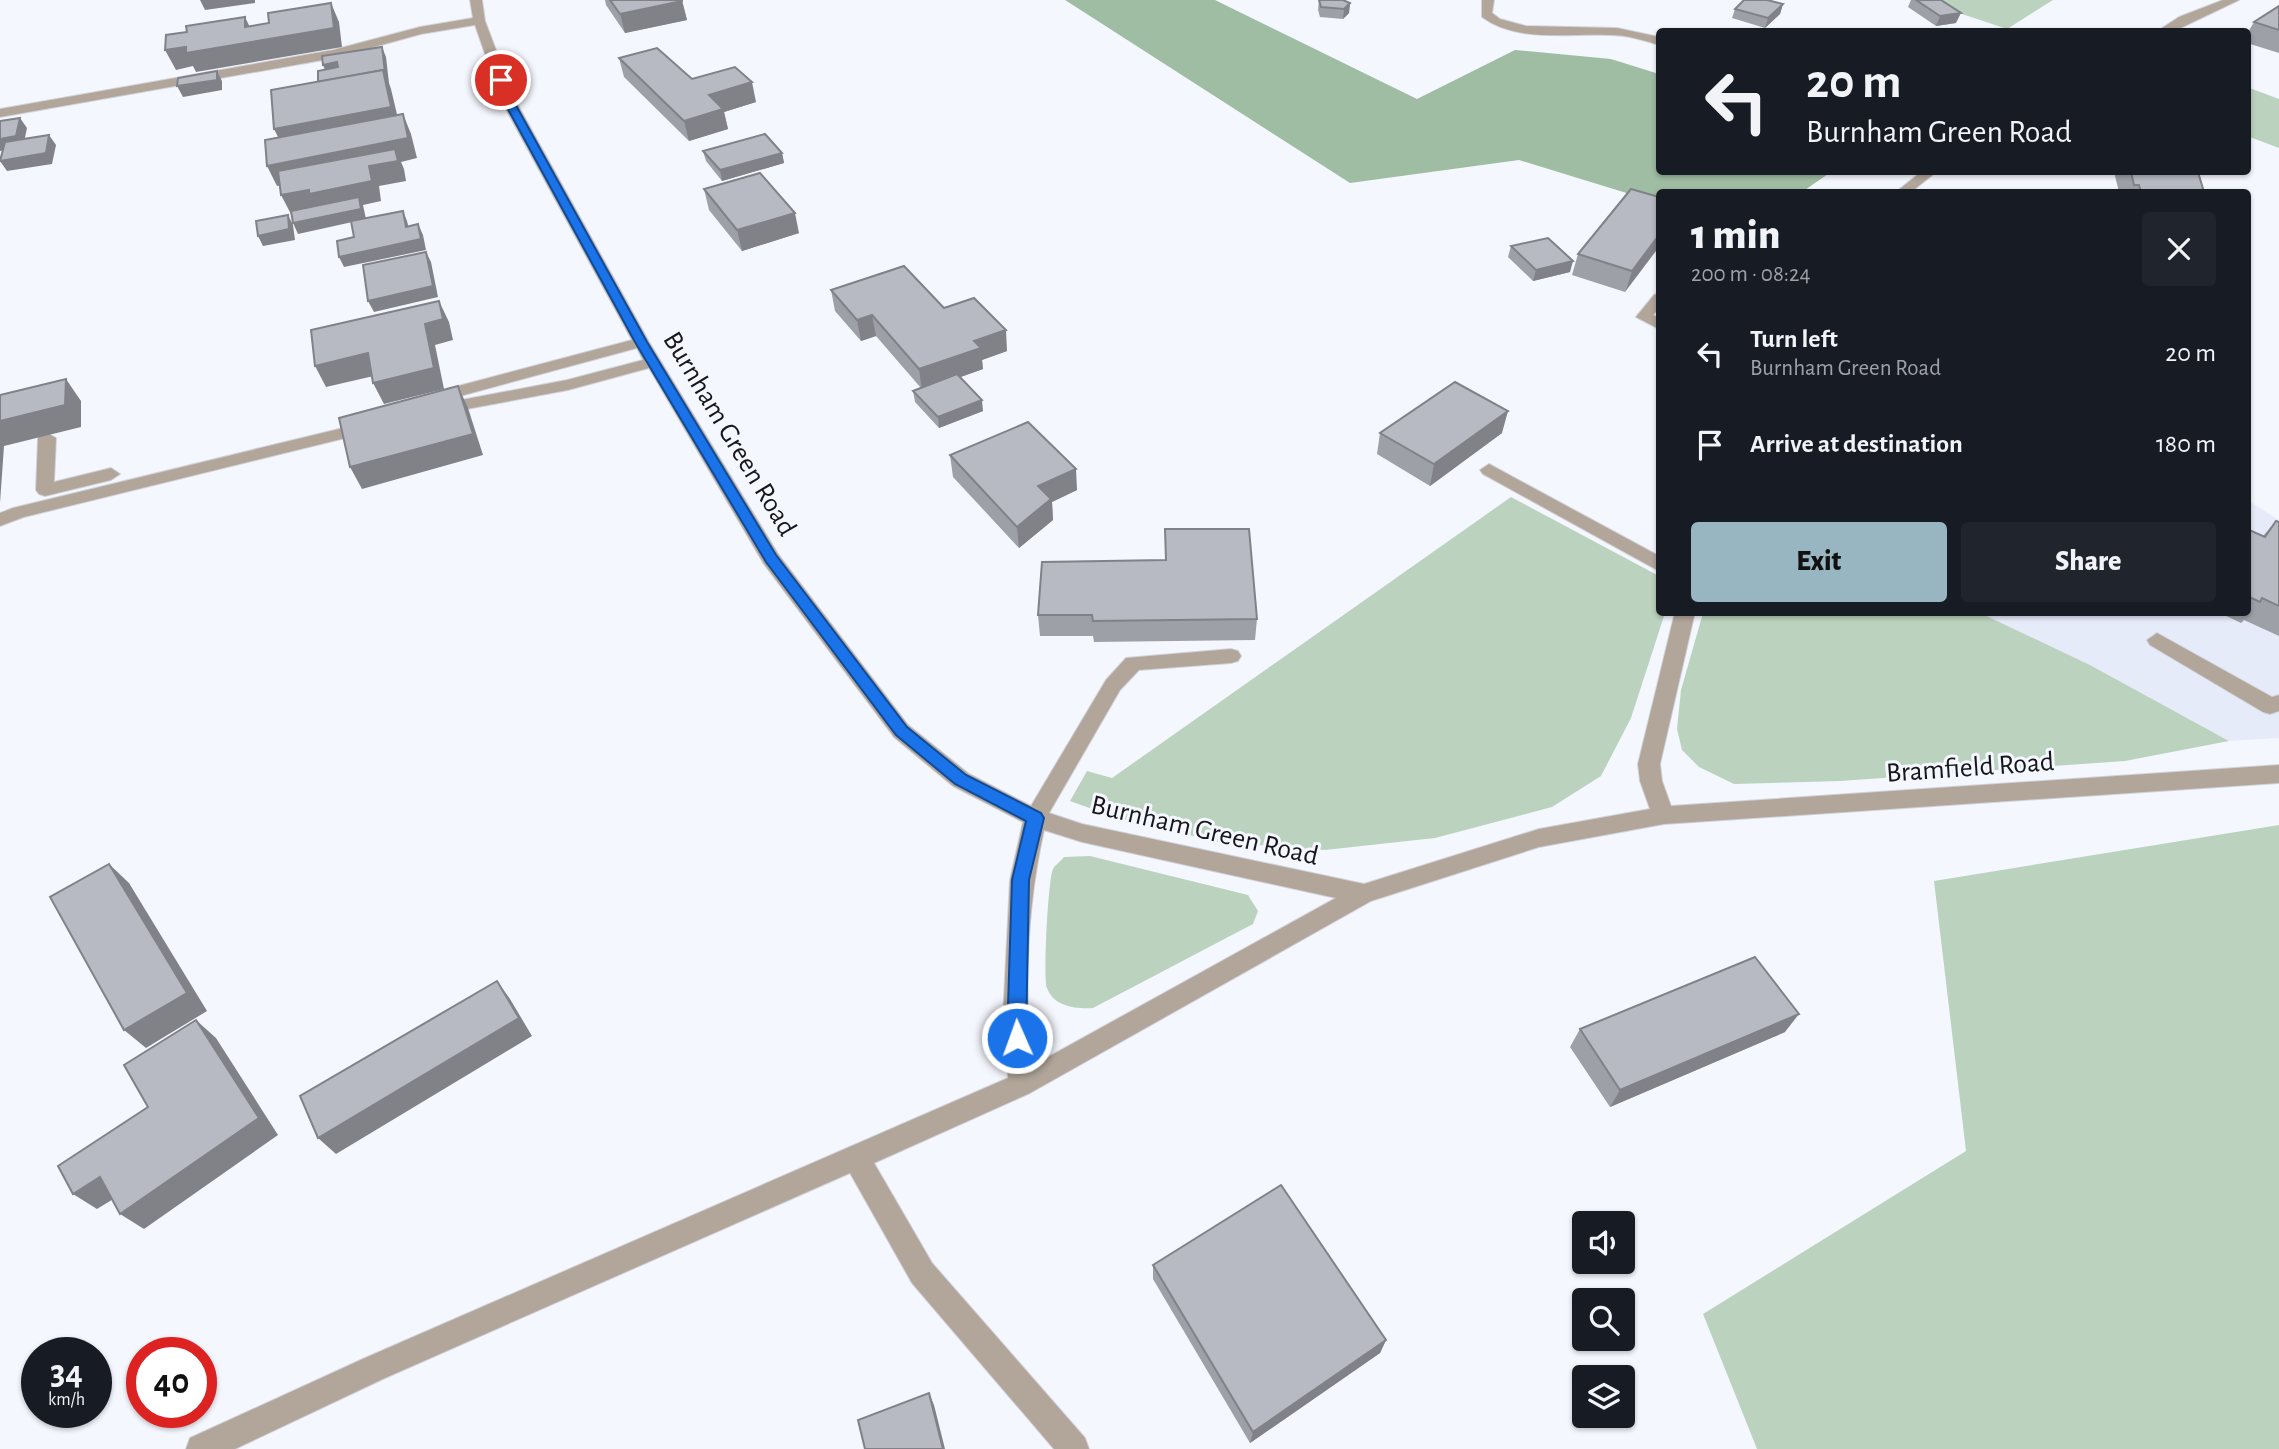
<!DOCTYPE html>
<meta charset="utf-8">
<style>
:root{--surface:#171b24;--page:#20242c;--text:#f1f3f6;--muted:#9ea1a6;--accent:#98b6c1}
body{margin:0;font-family:"Alegreya Sans",sans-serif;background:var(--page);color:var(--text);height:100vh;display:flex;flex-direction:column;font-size:26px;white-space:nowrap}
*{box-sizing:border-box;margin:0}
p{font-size:23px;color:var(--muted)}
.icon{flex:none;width:38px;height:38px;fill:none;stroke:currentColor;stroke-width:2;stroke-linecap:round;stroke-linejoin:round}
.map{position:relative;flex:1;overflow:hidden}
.side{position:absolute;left:1656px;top:189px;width:595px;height:427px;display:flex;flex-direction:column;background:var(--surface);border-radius:7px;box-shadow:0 2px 5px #0004}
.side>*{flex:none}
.hud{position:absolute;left:1656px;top:28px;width:595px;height:147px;border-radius:7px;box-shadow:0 2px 5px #0004;background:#171b24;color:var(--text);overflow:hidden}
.buttons{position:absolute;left:1572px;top:1211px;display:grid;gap:14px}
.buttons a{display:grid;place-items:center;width:63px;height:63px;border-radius:7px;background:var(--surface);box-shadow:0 2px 5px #0004;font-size:35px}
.speed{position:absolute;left:21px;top:1337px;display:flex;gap:14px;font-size:35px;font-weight:700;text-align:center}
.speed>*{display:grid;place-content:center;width:91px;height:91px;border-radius:50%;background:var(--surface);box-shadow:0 2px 5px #0004;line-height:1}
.speed small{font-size:18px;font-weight:400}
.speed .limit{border:10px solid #d22;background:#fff;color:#111}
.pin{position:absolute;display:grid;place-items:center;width:60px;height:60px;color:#fff;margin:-30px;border:4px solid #fff;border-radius:50%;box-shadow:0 2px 7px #0007}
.me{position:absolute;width:77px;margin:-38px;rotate:358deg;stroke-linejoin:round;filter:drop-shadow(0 0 5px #0008)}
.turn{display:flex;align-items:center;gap:24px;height:147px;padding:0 35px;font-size:32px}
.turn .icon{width:91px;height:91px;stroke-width:2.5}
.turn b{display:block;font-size:49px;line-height:60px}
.round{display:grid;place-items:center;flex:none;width:74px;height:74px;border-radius:7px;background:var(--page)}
.summary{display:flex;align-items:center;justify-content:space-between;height:119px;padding:0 35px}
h1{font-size:42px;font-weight:800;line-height:52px}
.action{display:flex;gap:14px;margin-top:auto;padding:14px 35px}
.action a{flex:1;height:80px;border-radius:7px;background:var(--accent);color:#111;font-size:28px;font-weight:800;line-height:80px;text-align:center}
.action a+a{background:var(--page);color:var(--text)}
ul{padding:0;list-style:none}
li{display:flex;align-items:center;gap:21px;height:91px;padding:0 35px}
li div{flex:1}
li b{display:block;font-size:26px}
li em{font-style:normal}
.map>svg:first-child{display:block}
.built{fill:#e6ebfa}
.green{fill:#bbd3be}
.forest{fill:#9fbda2}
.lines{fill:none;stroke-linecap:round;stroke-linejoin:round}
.minor-casing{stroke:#d1d3da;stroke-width:2}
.minor{fill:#b2a69a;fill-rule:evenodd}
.wall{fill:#9da0a7}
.shaded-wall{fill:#808288}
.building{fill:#b7bac2;stroke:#808288;stroke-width:2}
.route{fill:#1a73e8;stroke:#114b97;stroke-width:2}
.labels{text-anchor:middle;stroke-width:6;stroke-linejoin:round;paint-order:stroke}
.street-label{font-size:28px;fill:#17171a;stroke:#f5f7fe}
</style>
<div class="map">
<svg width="2279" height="1449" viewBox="0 0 2279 1449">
<rect width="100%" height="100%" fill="#f5f7fe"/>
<!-- built -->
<polygon class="built" points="2247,500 2279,520 2279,738 2229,741 2090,665 1978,613 2247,612"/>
<!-- green -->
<g class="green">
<polygon points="1920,0 2053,0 2007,29"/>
<polygon points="2247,87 2279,99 2279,148 2247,136"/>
<polygon points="1511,497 1659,576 1659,612 1665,613 1631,718 1601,776 1552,807 1435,838 1325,850 1219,842 1117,818 1070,801 1087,771 1112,778"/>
<polygon points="1978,612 2090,665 2229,741 2125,761 1840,781 1734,784 1699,767 1682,750 1677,729 1681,690 1703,613"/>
<polygon points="2279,825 2279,1449 1757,1449 1703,1314 1966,1151 1934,881"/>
<path d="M1090,856l158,39 10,16 -5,13 -160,84c-17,1 -39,-1 -46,-20 -4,-9 1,-109 6,-119 2,-4 8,-8 11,-12z"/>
</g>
<!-- forest -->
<polygon class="forest" points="1065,0 1215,0 1417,99 1515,50 1611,59 1659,74 1659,172 1831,172 1802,192 1659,192 1659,203 1519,160 1350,183"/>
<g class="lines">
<defs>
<g id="minor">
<path d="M470,0h12l3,21 30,79 134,242 129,212 130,171 61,49 62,32 75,-126 20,-22 105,-9 7,2 3,5 -3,5 -7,2 -92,7 -19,20 -71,123 33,11 282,60 175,-55 111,-20 -10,-28 -2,-17 37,-152h20l-35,152 2,17 9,25 608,-41v18l-615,41 -125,23 -168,54 -341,192 -156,70 58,100 153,175 4,11h-35l-142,-166 -62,-110 -465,205 -150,71h-49l4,-11 175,-80 643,-280 -5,-60 7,-138 13,-58 -70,-36 -59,-49 -130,-173 -115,-196 -81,22 -128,24 -8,-5 8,-5 127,-24 76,-20 -6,-12 -184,50 -8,-5 2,-4 185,-49 -131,-240 -26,-75 -54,9 -87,24 -334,59v-8l333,-59 87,-23 53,-9zM1044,830l38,12 254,56 -304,168c-8,-78 -5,-160 12,-236z"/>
<path d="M1482,0h12l-2,13 8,6 26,7 91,2 42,9v8c-16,-5 -32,-10 -49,-10 -41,-2 -93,8 -128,-18z"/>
<polygon points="2223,0 2239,0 2172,32 2156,32 2179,17"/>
<polygon points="1921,172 1936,172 1911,192 1896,192"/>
<polygon points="1659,293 1659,308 1653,315 1659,318 1659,329 1636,317 1654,295"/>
<polygon points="368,422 374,423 377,427 374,431 24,517 0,526 0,513 13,508"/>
<polygon points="47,433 56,438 54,482 111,468 120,474 111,480 45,496 39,494 36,490 38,438"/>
<polygon points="1489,464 1659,556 1659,571 1483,474 1480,470"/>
<polygon points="2157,633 2272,697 2279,695 2279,711 2270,714 2263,712 2150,645 2147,640"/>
</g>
</defs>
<!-- minor casing -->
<use href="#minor" class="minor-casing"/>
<!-- minor -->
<use href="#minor" class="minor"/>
</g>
<!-- wall -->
<g class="wall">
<polygon points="605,0 682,0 687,20 625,33 606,5"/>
<polygon points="1319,0 1350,3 1349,13 1343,19 1320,17 1318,10"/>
<polygon points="1911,0 1941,0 1956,23 1936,26 1908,7"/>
<polygon points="1783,4 1780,14 1765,28 1732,18 1735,9"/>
<polygon points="2279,6 2279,53 2247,43 2247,34 2254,22"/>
<polygon points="619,58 692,79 756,102 724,112 728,129 689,141 624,77"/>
<polygon points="703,151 782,153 784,163 722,181 706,161"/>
<polygon points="2114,172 2198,172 2204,192 2119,192"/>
<polygon points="704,189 799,233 742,251 709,210"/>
<polygon points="1659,197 1625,292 1572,275 1578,254"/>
<polygon points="1511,246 1570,272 1533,281 1508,257"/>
<polygon points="831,290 944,308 1007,351 982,360 983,369 960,377 983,411 939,428 915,402 913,391 921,388 876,336 861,341 835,311"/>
<polygon points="1380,433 1502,433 1430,486 1377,454"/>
<polygon points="950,455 1077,490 1052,502 1053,520 1019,548 953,477"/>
<polygon points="2276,521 2279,522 2279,636 2244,620 2241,623 2218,612 2247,612 2247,529 2263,536"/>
<polygon points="1165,529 1257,619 1255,640 1094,642 1093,636 1040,636 1038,615 1165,560"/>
<polygon points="1580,1029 1785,1032 1610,1107 1570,1047"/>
<polygon points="1153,1265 1386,1340 1380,1353 1250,1443 1153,1279"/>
</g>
<!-- shaded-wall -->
<g class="shaded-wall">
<polygon points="200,0 255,0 255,3 205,10"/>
<polygon points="682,1 687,20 625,33 620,14"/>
<polygon points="331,3 339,22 342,47 196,72 193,66 176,70 165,50 245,27 245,17 254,36"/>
<polygon points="1350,3 1349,13 1343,19 1344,9"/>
<polygon points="1783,4 1780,14 1765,28 1768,18"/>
<polygon points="1961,13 1956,23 1936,26 1940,16"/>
<polygon points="382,47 386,57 389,83 391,89 400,127 284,149 274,129 323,94"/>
<polygon points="337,62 342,73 327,75 323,65"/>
<polygon points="217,71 222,81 222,90 183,97 177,86"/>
<polygon points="752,82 756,102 724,112 728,129 689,141 684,121 709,95"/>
<polygon points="403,114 411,134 417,158 401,162 404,169 406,181 379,186 381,201 363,205 366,219 298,234 293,223 292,216 281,195 370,168 277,186 267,166"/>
<polygon points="20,118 27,128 23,147 0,151 0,139"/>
<polygon points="49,135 56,145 52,164 7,171 0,161"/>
<polygon points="782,153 784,163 722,181 720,170"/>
<polygon points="403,211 407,221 411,237 406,227"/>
<polygon points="795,213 799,233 742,251 737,230"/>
<polygon points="288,215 293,225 295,240 263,246 258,236"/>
<polygon points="418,224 423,235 426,250 344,267 339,257"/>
<polygon points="1659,235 1659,247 1625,292 1632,271"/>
<polygon points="426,252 431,262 438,297 374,312 368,301"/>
<polygon points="1573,261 1570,272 1533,281 1536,270"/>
<polygon points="439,301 449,322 453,340 435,345 444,389 384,404 373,383 425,324"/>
<polygon points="872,315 876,336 861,341 857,320"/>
<polygon points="1006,330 1007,351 982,360 983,369 922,391 919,369 974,341"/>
<polygon points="368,353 378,375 326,387 315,366"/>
<polygon points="66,379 81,401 81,427 4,446 0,503 0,421"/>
<polygon points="458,386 468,408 483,455 362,489 350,467"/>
<polygon points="982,400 983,411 939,428 938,417"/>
<polygon points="1508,411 1502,433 1430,486 1434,464"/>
<polygon points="1076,469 1077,490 1052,502 1053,520 1019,548 1017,527 1038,486"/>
<polygon points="109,864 129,883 207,1011 146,1048 124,1030"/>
<polygon points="497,981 510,999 532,1036 336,1154 318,1138"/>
<polygon points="1799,1014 1785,1032 1610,1107 1620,1090"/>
<polygon points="196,1020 216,1038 278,1135 144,1229 120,1214"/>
<polygon points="100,1177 123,1193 97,1209 73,1194"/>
<polygon points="1386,1340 1380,1353 1250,1443 1253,1432"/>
<polygon points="929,1393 934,1405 945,1449 943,1449"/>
</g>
<!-- building -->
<g class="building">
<polygon points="610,0 682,0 682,1 620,14"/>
<polygon points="1319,0 1343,0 1350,3 1344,9 1321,7"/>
<polygon points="1744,0 1767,0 1783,4 1768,18 1735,9"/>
<polygon points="1916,0 1941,0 1961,13 1940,16"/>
<polygon points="331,3 334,28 186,53 186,47 165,50 166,35 187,32 186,26 245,17 245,27 269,23 268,13"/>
<polygon points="2279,6 2279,30 2254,22"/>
<polygon points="382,47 385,73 383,70 318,82 318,71 338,67 337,62 323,65 322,56"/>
<polygon points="657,48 692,79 735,67 752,82 709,95 723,109 684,121 619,58"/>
<polygon points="383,70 391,107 274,129 271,90"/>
<polygon points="217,71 217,80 177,86 178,78"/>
<polygon points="403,114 408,138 267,166 265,140"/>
<polygon points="20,118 16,136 0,139 0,121"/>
<polygon points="765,134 782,153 720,170 703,151"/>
<polygon points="49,135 46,153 0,161 5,142"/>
<polygon points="395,149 398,161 369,166 372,181 309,194 309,190 281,195 278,171"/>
<polygon points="2131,172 2198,172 2204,192 2141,192 2139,185 2134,185"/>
<polygon points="760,173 795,213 737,230 704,189"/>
<polygon points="1631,189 1659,197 1659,235 1632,271 1578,254"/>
<polygon points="359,197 361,209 293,223 291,211"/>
<polygon points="403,211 406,227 418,224 421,239 339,257 337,241 354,237 351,221"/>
<polygon points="288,215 289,229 258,236 256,221"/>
<polygon points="1548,238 1573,261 1536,270 1511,246"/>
<polygon points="426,252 433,286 368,301 363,265"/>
<polygon points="904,266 944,308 974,298 1006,330 974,341 981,348 919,369 872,315 857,320 831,290"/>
<polygon points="439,301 443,319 425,324 434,368 373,383 368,353 315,366 311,330"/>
<polygon points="957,374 982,400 938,417 913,391"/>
<polygon points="66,379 65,405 0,421 0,395"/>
<polygon points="1455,382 1508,411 1434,464 1380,433"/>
<polygon points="458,386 473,434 350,467 339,418"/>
<polygon points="1028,422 1076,469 1038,486 1051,499 1017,527 950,455"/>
<polygon points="2276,521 2279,522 2279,606 2262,598 2260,602 2247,596 2247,529 2265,537"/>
<polygon points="1165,529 1249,529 1257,619 1093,621 1092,615 1038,615 1042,562 1166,560"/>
<polygon points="109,864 187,993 124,1030 50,897"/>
<polygon points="1755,957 1799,1014 1620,1090 1580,1029"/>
<polygon points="497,981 519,1018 318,1138 300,1096"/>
<polygon points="196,1020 259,1118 120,1214 100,1177 73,1194 58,1166 148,1107 124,1065"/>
<polygon points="1281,1185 1386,1340 1253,1432 1153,1265"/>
<polygon points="929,1393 943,1449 865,1449 858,1420"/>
</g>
<!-- route -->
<polygon class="route" points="501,77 506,80 513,100 647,342 776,555 907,727 966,775 1041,813 1044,818 1029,880 1026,1038 1023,1045 1017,1047 1010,1045 1007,1038 1012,880 1026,821 955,784 896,735 766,562 635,342 503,100 496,80"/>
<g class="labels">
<!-- street labels -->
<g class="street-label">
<text transform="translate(731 433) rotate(59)" y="10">Burnham Green Road</text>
<text transform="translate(1970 766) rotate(-4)" y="10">Bramfield Road</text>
<text transform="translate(1205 829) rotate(13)" y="10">Burnham Green Road</text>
</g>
</g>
</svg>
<div class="buttons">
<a><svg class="icon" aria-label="sound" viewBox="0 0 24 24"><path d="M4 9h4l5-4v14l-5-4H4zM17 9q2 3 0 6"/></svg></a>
<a><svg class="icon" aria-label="search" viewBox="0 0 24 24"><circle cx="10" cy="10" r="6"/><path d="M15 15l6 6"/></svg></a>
<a><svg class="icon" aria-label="layers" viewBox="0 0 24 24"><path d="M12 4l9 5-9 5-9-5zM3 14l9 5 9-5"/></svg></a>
</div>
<div class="speed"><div>34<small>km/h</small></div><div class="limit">40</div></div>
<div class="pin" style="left:501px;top:80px;background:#d93025"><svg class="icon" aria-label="arrive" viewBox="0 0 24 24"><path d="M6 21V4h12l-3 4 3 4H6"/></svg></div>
<svg class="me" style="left:1017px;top:1038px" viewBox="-20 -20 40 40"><circle r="17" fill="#1a73e8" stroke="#fff" stroke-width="3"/><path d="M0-11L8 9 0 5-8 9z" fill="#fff"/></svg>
<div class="hud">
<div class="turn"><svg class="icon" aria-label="left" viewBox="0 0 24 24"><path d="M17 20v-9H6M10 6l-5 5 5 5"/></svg><div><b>20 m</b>Burnham Green Road</div></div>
</div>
<section class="side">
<div class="summary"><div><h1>1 min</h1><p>200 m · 08:24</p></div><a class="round"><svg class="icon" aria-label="close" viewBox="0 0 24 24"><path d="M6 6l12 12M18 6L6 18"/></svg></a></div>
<ul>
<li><svg class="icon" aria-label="left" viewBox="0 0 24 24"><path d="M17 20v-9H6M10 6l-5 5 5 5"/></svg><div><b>Turn left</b><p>Burnham Green Road</p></div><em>20 m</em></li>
<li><svg class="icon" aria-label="arrive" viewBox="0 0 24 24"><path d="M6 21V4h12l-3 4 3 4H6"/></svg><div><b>Arrive at destination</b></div><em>180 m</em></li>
</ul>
<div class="action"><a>Exit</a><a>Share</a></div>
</section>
</div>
